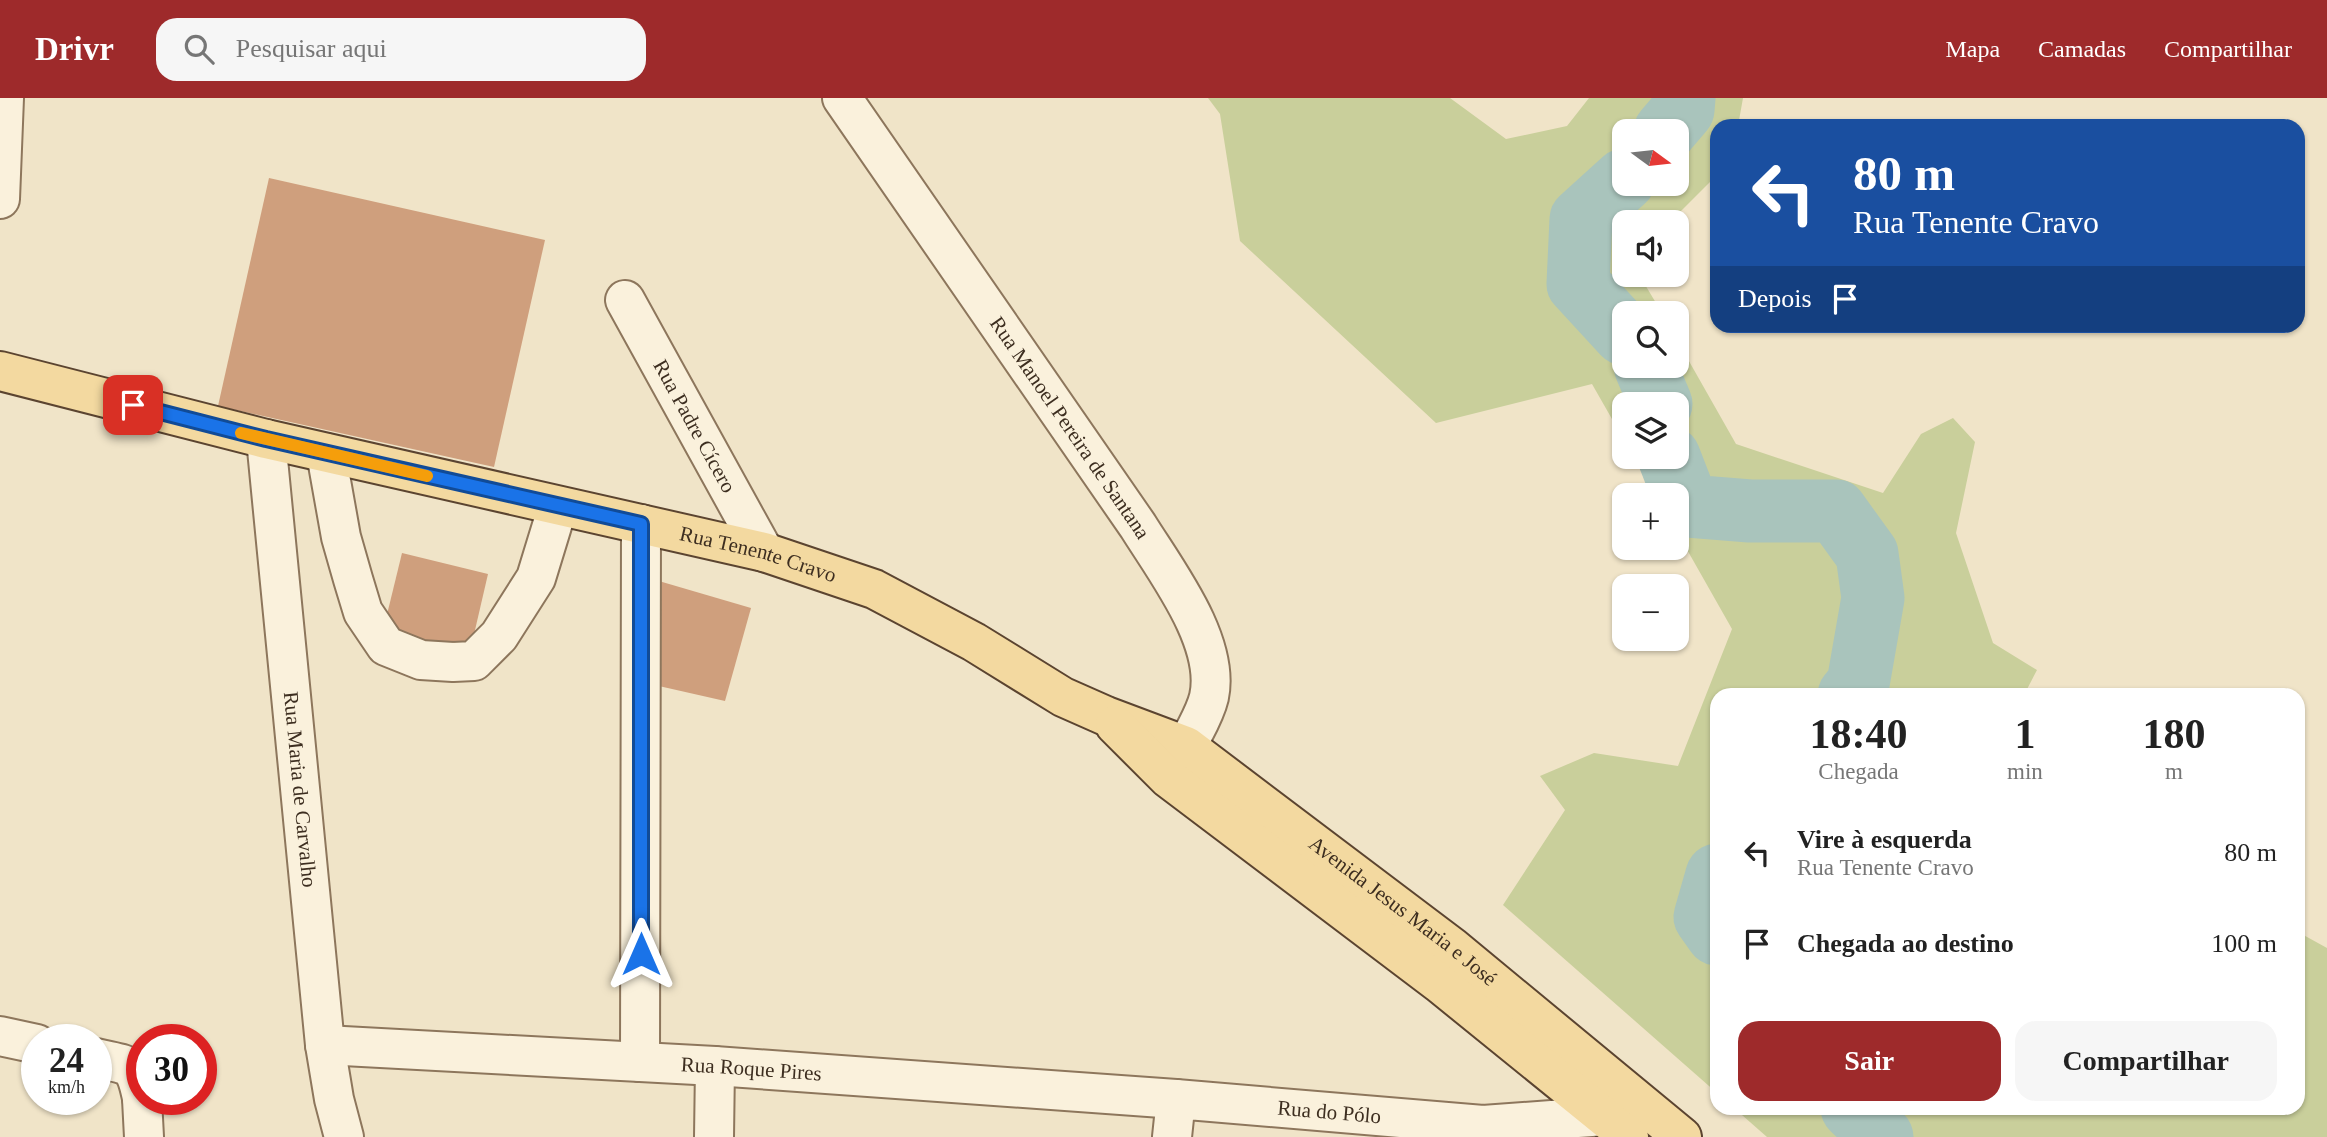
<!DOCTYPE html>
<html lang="pt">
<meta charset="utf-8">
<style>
:root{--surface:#fff;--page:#f6f6f6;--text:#222;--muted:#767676;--accent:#9e2a2b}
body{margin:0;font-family:Georgia,serif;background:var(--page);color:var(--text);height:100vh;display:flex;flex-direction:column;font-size:26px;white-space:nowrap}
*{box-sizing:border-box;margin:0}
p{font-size:23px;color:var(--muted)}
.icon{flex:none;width:38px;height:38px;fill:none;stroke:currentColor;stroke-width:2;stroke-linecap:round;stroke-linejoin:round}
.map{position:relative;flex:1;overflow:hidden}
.drawer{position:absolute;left:1710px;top:590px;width:595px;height:427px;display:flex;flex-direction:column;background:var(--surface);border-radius:21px;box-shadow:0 2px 5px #0004}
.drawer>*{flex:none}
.banner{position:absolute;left:1710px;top:21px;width:595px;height:214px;border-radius:21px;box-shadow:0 2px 5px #0004;background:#1a4fa0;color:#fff;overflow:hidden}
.needle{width:46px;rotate:105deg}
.controls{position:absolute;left:1612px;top:21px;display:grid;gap:14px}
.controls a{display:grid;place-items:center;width:77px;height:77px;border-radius:14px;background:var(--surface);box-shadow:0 2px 5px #0004;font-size:35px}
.speed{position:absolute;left:21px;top:926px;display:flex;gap:14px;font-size:35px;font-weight:700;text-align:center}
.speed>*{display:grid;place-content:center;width:91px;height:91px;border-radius:50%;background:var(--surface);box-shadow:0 2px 5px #0004;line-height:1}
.speed small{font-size:18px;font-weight:400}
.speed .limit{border:10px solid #d22;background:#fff;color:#111}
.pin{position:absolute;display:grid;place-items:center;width:60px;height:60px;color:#fff;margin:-30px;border-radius:14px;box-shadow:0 4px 10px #0006}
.me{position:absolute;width:77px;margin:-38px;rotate:0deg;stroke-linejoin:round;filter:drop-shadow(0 0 5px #0008)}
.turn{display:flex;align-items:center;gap:24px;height:147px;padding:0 28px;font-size:32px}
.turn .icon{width:91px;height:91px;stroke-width:2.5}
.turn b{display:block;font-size:49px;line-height:60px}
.then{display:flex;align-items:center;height:66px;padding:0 28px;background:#0003;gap:14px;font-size:26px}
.eta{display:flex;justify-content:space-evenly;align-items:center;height:119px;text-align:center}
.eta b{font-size:42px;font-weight:700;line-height:49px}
.primary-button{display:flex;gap:14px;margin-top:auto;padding:14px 28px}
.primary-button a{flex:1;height:80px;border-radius:21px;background:var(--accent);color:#fff;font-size:28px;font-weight:700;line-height:80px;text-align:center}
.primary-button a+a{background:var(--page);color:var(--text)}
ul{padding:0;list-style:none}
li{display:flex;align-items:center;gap:21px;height:91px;padding:0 28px}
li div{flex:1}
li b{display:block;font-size:26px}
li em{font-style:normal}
header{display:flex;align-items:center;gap:42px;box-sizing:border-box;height:98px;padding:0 35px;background:var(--accent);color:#fff}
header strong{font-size:33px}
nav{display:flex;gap:38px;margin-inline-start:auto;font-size:24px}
.search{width:490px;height:63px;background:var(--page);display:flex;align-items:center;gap:18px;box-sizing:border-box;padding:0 24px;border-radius:21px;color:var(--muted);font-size:26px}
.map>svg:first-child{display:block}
.green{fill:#c9cf9b;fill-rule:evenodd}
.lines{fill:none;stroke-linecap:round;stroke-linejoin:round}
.river{stroke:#a9c4bc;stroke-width:63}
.building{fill:#cf9f7d}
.minor-casing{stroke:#8d765c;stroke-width:42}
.major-casing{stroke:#5b4430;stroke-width:42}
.minor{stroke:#faf1dc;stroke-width:38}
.major{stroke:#f3d9a0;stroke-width:38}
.route-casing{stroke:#114b97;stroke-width:18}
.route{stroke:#1a73e8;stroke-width:12}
.slow{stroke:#f59e0b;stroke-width:12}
.labels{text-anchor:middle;stroke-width:6;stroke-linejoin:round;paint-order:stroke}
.street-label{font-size:21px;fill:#3d2e20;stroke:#f7eed8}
</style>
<header>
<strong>Drivr</strong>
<div class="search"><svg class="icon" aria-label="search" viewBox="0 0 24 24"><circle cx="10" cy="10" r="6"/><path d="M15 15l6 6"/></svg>Pesquisar aqui</div>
<nav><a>Mapa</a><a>Camadas</a><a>Compartilhar</a></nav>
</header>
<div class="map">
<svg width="2327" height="1039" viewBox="0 0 2327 1039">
<rect width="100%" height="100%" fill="#f0e4c8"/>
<!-- green -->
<g class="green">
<path d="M1208,0h242l56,41 61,-13 22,-28h154l-5,28h-21v49l-47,47h-46v53h23l-3,8 18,30h-38v53h52l1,-26 59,104 147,49 38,-59 32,-16 22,24 -19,91 37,110 44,27 -13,25h-307v398l-214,-188 62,-95 -25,-34 54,-23 84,13 54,-137 -55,-97 -1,-37h-21l-22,-38h43v-53h-52v36l-32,-56 -156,39 -196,-182 -20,-127zM1624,33h52v53h-52z"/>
<polygon points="2298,834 2327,850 2327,1039 1767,1039 1734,1010 2298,1010"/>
</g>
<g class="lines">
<!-- river -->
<g class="river">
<polyline points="1665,33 1683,12 1684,0"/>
<polyline points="1624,82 1581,121 1578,186 1624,236"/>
<polyline points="1645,268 1661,306"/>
<polyline points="1669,359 1688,408 1750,413 1836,413 1867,456 1873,500 1858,586 1849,597"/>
<polyline points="1717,777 1705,819 1717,836"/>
<polyline points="1852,1010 1882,1039"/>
</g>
</g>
<!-- building -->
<g class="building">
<polygon points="269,80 545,142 494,369 218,308"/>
<polygon points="402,455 488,476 469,558 382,537"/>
<polygon points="652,481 751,510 725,603 650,586"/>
</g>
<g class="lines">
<defs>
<g id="minor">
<path id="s1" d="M842,0l296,428c28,45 83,116 71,171 -5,21 -27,57 -39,77"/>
<polyline points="0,101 4,0"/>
<path id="s2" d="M625,202l139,252"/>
<path id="s3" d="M266,341l59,606 9,54 10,38"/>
<polyline points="326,355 341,439 353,481 363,514 386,548 421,562 453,564 474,563 499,538 536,480 558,408"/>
<polyline points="0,938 37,946"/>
<path id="s4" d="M325,947l390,21 461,33"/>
<path d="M96,960c34,8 38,3 46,40"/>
<polyline points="640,964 641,426"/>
<polyline points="142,1001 144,1039"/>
<polyline points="714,1039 715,968"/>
<path id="s5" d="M1172,1039l4,-38 307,26 122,-9"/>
</g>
<g id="major">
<path id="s6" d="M0,273l266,68 498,113 110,37 100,53 89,55 43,19 80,30 266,201 230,190"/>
<polyline points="1115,627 1168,680 1439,885 1629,1039"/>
</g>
</defs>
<!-- minor casing -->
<use href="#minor" class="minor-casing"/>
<!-- major casing -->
<use href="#major" class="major-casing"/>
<!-- minor -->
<use href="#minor" class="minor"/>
<!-- major -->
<use href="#major" class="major"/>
</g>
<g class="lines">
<defs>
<polyline id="route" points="133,307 266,341 641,426 641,856"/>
</defs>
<!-- route casing -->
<use href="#route" class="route-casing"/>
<!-- route -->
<use href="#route" class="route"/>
<!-- slow -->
<polyline class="slow" points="241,335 427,378"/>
</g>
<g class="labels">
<!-- street labels -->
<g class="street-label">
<text dy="7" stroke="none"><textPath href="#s2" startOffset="144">Rua Padre Cícero</textPath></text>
<text dy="7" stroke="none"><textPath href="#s1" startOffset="401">Rua Manoel Pereira de Santana</textPath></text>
<text dy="7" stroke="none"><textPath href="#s6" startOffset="780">Rua Tenente Cravo</textPath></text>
<text dy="7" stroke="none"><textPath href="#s3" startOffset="352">Rua Maria de Carvalho</textPath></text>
<text dy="7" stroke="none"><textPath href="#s6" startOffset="1524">Avenida Jesus Maria e José</textPath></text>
<text dy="7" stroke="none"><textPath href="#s4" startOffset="427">Rua Roque Pires</textPath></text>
<text dy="7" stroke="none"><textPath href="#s5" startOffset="192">Rua do Pólo</textPath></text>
</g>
</g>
</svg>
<div class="controls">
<a><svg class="needle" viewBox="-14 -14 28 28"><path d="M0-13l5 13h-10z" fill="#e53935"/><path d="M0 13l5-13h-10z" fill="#767676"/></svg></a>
<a><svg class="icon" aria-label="sound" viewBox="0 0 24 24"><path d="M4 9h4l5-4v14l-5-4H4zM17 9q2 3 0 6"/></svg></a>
<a><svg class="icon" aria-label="search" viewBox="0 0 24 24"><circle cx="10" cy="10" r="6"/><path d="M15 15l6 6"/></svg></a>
<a><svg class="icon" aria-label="layers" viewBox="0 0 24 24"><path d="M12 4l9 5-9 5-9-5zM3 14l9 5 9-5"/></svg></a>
<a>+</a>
<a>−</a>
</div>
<div class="speed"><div>24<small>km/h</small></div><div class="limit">30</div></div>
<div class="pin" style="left:133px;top:307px;background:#d93025"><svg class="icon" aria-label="arrive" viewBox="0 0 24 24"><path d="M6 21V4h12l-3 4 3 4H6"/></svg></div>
<svg class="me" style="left:641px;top:856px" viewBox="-20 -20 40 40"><path d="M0-17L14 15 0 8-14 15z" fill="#1a73e8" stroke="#fff" stroke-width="4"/></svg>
<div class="banner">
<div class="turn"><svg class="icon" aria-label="left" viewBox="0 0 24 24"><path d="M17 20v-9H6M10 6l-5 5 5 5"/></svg><div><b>80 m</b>Rua Tenente Cravo</div></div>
<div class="then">Depois<svg class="icon" aria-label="arrive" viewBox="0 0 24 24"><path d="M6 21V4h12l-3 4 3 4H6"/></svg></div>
</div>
<section class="drawer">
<div class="eta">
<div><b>18:40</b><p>Chegada</p></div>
<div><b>1</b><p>min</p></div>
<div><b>180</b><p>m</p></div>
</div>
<ul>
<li><svg class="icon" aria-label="left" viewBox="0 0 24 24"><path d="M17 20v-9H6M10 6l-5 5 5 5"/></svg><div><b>Vire à esquerda</b><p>Rua Tenente Cravo</p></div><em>80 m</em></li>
<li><svg class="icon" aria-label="arrive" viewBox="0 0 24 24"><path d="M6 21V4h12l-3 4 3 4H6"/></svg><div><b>Chegada ao destino</b></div><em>100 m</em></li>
</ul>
<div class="primary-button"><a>Sair</a><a>Compartilhar</a></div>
</section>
</div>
